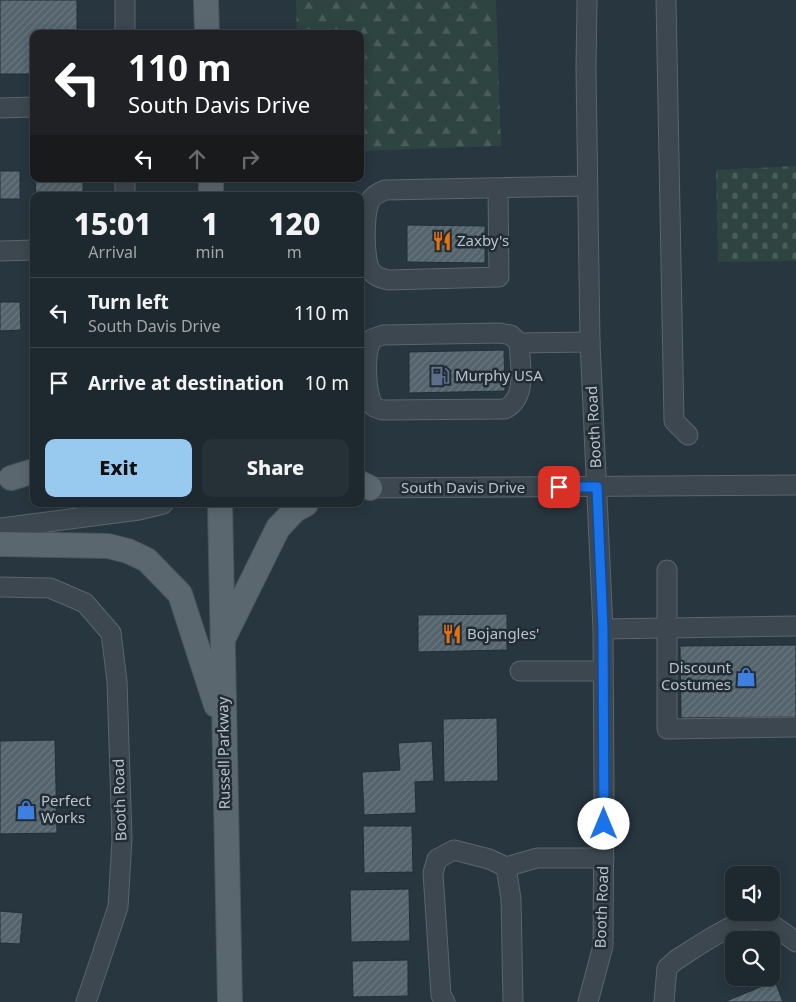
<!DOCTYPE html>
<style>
:root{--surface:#1e282f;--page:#263037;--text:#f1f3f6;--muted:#a1a6aa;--line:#3c444b;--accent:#98c9ef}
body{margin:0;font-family:"Noto Sans",sans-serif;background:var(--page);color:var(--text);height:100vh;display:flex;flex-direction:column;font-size:19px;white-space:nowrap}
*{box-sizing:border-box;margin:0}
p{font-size:16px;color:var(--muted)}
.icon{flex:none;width:28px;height:28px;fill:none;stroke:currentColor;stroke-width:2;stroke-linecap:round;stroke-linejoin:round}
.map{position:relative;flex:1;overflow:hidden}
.sheet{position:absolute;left:30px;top:192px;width:334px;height:315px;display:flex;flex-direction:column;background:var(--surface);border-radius:10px;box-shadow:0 2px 12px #0003,0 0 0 1px var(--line)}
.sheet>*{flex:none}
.banner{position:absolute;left:30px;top:30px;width:334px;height:152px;border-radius:10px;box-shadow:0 2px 12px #0003,0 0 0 1px var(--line);background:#202124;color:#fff;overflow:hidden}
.tools{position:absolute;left:725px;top:866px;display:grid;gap:10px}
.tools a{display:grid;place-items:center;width:55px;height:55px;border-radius:10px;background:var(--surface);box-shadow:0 2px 12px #0003,0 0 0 1px var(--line);font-size:25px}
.pin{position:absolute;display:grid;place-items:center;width:42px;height:42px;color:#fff;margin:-21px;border-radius:10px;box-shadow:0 2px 8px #0006}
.me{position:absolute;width:55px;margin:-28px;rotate:0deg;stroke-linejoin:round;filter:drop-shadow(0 0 4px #0008)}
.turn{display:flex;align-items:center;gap:18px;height:105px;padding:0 15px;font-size:22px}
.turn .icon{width:65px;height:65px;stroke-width:2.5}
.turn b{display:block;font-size:35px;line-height:42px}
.lanes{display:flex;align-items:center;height:48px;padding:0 15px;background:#0003;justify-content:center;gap:25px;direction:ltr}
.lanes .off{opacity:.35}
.eta{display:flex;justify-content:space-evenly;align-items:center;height:85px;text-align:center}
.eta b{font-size:30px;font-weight:800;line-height:35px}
.cta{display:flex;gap:10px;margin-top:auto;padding:10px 15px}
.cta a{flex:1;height:58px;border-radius:10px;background:var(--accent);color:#111;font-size:20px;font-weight:800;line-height:58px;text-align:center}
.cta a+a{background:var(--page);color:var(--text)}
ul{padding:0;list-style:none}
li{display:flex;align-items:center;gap:15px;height:70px;padding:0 15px;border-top:1px solid var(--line)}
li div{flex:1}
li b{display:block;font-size:19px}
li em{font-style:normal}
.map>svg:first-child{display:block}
.forest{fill:url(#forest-firs)}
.cemetery{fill:url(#cemetery-stones)}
.building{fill:url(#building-hatch);stroke:#232e36}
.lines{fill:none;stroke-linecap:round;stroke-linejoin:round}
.minor-casing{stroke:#5a656d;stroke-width:21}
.major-casing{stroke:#49535b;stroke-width:26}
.minor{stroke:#3c474f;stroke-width:19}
.major{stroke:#5b676f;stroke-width:24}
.route-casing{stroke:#114b97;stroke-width:12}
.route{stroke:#1a73e8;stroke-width:9}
.labels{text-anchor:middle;stroke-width:5;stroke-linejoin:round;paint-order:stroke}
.poi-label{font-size:15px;fill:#b9c2ca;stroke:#212c34;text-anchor:start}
.street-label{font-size:15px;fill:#b9c2ca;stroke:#212c34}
</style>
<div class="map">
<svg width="796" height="1002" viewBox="0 0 796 1002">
<defs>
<pattern id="forest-firs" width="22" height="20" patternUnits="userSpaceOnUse" patternTransform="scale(1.25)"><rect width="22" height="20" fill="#2d4441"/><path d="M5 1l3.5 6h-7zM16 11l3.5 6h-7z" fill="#495d5b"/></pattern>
<pattern id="cemetery-stones" width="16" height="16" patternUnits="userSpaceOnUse" patternTransform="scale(1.25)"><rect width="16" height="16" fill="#2d4441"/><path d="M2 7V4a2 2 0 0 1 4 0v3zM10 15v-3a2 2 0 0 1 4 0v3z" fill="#495d5b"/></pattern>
<pattern id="building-hatch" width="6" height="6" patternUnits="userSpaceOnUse" patternTransform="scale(1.25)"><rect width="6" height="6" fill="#54636c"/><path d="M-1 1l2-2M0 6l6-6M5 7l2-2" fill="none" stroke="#6a7880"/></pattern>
</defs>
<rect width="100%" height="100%" fill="#28363f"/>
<!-- forest -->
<polygon class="forest" points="296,0 496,0 501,146 360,151 360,34 297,34"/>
<!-- cemetery -->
<polygon class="cemetery" points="796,166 796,261 718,262 716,170"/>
<!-- building -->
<g class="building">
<polygon points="0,0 77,0 77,34 34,34 34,74 0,74"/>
<rect x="0" y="171" width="20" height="28"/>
<polygon points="35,179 83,179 83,196 36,196"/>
<polygon points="407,225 485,226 485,263 407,262"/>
<polygon points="0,302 20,302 21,330 0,331"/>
<polygon points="504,350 505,391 409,393 409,352"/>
<polygon points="507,614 507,650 418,652 418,615"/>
<polygon points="796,645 796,717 681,718 680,646"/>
<polygon points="497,718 498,781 444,782 443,719"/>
<polygon points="55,740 57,833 0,834 0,741"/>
<polygon points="432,741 434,781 415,782 416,813 364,815 362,772 400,770 398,743"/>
<polygon points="363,826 412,826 413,872 364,873"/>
<polygon points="409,889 410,941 351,942 350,890"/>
<polygon points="0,911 23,913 20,944 0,943"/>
<polygon points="408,960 408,996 353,997 352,961"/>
<polygon points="775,981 783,1002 724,1002"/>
</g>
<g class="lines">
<defs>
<g id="minor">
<polyline points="587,0 586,69 590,342 603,629 604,791 603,946 588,1002"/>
<polyline points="666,0 674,421 688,435"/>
<polyline points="125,34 125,0"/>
<polyline points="0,108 34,107"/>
<polyline points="125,179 125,196"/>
<path d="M498,188l1,89 -111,3c-7,-2 -13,-3 -17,-9 -8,-11 -7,-58 -1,-70 3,-6 9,-8 15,-11l202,-4"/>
<polyline points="0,251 34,250"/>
<path d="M519,343c1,23 9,54 -14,66l-123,1 -8,-3c-9,-14 -10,-54 -2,-68l11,-4 117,-2 11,2 8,8 71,-1"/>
<polyline points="360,488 796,485"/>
<polyline points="0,528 139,510 163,504"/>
<polyline points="667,570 667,729 796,727"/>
<polyline points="0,587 50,588 85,603 111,633 117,681 122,839 118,907 86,1002"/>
<polyline points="603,629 796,626"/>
<polyline points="520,671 603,671"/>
<polyline points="506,867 537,858 604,858"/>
<polyline points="445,1002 441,995 433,873 437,859 454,850 489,859 506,867 511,899 513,1002"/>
<path d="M664,1002l3,-34 9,-8c19,-12 62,-43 83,-40 14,3 26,14 37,22"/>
</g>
<g id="major">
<polyline points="206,0 207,34"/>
<polyline points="211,179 211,196"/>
<polyline points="11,478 34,471"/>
<polyline points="360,483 370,488"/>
<polyline points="220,504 230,1002"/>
<polyline points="0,544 108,546 128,551 147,560 180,594 216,705"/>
<polyline points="225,635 278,528 295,510 306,504"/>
</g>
</defs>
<!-- minor casing -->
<use href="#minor" class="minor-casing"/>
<!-- major casing -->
<use href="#major" class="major-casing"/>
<!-- minor -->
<use href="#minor" class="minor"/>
<!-- major -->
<use href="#major" class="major"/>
</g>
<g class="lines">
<defs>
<polyline id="route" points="559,487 597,487 603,629 604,824"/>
</defs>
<!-- route casing -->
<use href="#route" class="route-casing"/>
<!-- route -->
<use href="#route" class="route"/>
</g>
<!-- icons -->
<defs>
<symbol id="restaurant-bare" viewBox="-9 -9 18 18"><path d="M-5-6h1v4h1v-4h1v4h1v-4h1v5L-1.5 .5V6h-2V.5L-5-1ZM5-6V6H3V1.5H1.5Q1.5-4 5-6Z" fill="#e8710a" stroke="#212c34" stroke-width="2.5" paint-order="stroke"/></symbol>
<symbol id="fuel-bare" viewBox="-9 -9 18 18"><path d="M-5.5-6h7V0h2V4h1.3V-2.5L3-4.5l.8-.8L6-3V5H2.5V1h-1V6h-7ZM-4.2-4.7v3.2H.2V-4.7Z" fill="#5c6f8a" stroke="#212c34" stroke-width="2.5" paint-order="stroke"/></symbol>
<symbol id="shop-bare" viewBox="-9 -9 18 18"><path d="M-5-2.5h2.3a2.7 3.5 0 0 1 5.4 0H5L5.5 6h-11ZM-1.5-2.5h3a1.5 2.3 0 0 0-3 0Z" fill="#3f7fe0" stroke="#212c34" stroke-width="2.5" paint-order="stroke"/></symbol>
</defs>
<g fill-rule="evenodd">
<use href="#restaurant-bare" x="428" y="227" width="28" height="28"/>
<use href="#fuel-bare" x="426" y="362" width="28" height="28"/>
<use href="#restaurant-bare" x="438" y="620" width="28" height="28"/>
<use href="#shop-bare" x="732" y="663" width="28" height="28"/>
<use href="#shop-bare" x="12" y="796" width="28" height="28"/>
</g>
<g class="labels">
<!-- poi labels -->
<g class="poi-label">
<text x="457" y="246">Zaxby's</text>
<text x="455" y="381">Murphy USA</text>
<text x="467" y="639">Bojangles'</text>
<text x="731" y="673" text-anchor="end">Discount<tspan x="731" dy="17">Costumes</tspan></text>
<text x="41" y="806">Perfect<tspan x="41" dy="17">Works</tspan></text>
</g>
<!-- street labels -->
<g class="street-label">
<text transform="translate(594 427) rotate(-93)" y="5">Booth Road</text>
<text x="463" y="493">South Davis Drive</text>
<text transform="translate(224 753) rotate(-91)" y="5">Russell Parkway</text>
<text transform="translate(120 800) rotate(-92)" y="5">Booth Road</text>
<text transform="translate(602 907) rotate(-88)" y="5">Booth Road</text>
</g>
</g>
</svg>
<div class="tools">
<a><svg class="icon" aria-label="sound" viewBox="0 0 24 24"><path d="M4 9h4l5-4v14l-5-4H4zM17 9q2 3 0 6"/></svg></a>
<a><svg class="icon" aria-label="search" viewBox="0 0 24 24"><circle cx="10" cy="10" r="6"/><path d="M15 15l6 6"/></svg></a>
</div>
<div class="pin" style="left:559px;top:487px;background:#d93025"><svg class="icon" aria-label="arrive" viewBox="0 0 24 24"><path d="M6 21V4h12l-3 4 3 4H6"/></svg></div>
<svg class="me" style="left:604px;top:824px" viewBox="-20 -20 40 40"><circle r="19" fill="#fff"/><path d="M0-13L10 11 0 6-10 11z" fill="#1a73e8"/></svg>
<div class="banner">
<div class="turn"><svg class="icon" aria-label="left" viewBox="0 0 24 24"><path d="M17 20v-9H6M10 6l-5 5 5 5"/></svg><div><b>110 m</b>South Davis Drive</div></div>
<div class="lanes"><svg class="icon" aria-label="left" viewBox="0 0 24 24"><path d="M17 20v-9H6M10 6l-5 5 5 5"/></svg><svg class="icon off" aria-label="ahead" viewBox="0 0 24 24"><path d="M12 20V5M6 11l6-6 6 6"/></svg><svg class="icon off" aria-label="right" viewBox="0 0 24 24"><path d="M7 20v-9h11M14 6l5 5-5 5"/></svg></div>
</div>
<section class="sheet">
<div class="eta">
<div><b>15:01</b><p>Arrival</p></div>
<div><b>1</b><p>min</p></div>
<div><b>120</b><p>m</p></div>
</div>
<ul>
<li><svg class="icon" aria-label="left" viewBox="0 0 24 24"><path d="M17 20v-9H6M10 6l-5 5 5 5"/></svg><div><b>Turn left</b><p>South Davis Drive</p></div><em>110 m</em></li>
<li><svg class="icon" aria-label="arrive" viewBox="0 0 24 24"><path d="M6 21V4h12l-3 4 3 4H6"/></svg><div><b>Arrive at destination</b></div><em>10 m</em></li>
</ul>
<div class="cta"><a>Exit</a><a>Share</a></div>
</section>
</div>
